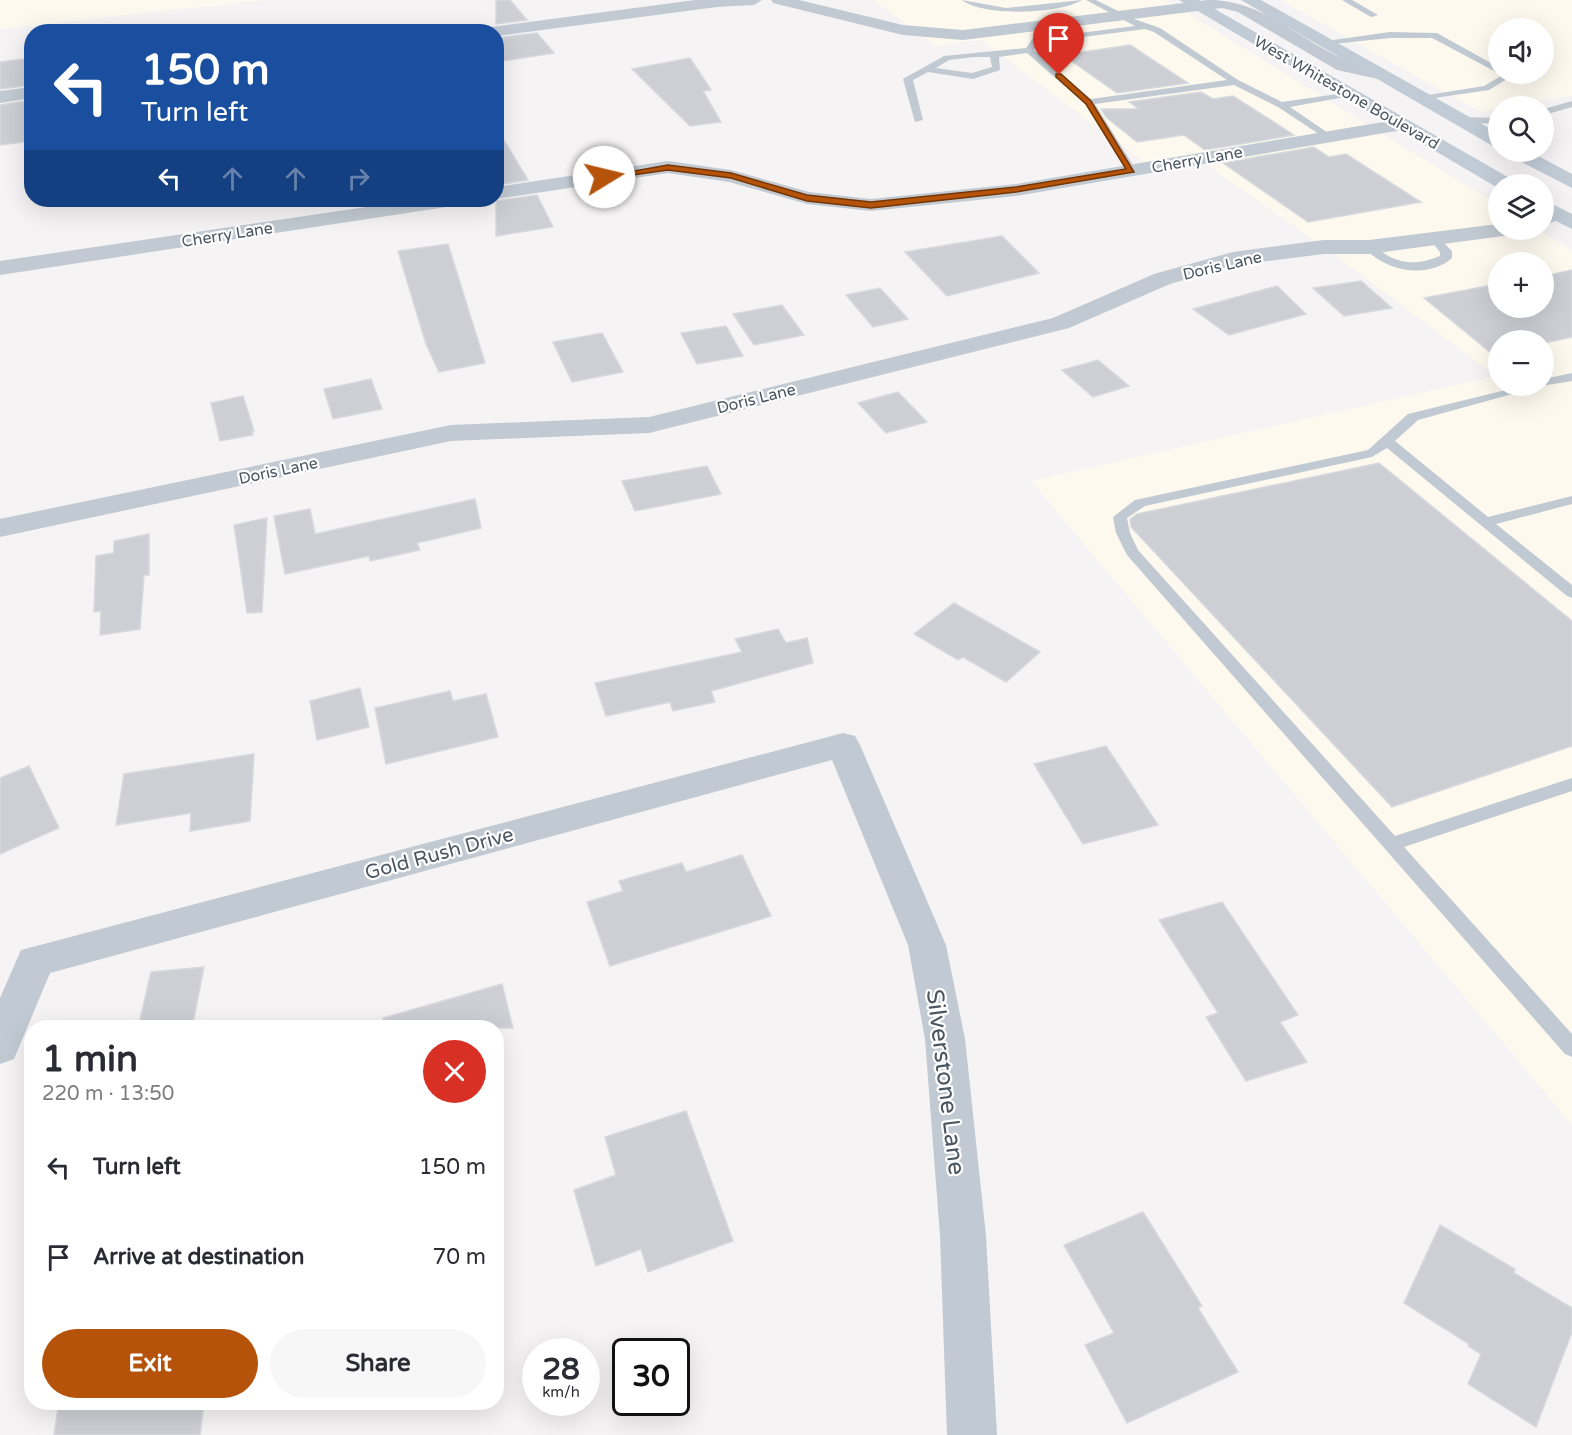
<!DOCTYPE html>
<meta charset="utf-8">
<style>
:root{--surface:#fff;--page:#f7f7f7;--text:#2b2b33;--muted:#7c7c81;--accent:#b45309}
body{margin:0;font-family:"Varela Round",sans-serif;background:var(--page);color:var(--text);height:100vh;display:flex;flex-direction:column;font-size:22px;white-space:nowrap}
*{box-sizing:border-box;margin:0}
p{font-size:20px;color:var(--muted)}
.icon{flex:none;width:33px;height:33px;fill:none;stroke:currentColor;stroke-width:2;stroke-linecap:round;stroke-linejoin:round}
.map{position:relative;flex:1;overflow:hidden}
.panel{position:absolute;left:24px;top:1020px;width:480px;height:390px;display:flex;flex-direction:column;background:var(--surface);border-radius:24px;box-shadow:0 6px 24px #0002}
.panel>*{flex:none}
.top-card{position:absolute;left:24px;top:24px;width:480px;height:183px;border-radius:24px;box-shadow:0 6px 24px #0002;background:#1a4fa0;color:#fff;overflow:hidden}
.tools{position:absolute;left:1488px;top:18px;display:grid;gap:12px}
.tools a{display:grid;place-items:center;width:66px;height:66px;border-radius:50%;background:var(--surface);box-shadow:0 6px 24px #0002;font-size:30px}
.speed{position:absolute;left:522px;top:1338px;display:flex;gap:12px;font-size:30px;font-weight:700;text-align:center}
.speed>*{display:grid;place-content:center;width:78px;height:78px;border-radius:50%;background:var(--surface);box-shadow:0 6px 24px #0002;line-height:1}
.speed small{font-size:15px;font-weight:400}
.speed .limit{border:3px solid #111;border-radius:9px;background:#fff;color:#111}
.pin{position:absolute;display:grid;place-items:center;width:51px;height:51px;color:#fff;margin:-62px -26px;border-radius:50% 50% 50% 0;rotate:-45deg;box-shadow:0 0 6px #0007}
.pin .icon{rotate:45deg}
.me{position:absolute;width:66px;margin:-33px;rotate:81deg;stroke-linejoin:round;filter:drop-shadow(0 0 4px #0008)}
.turn{display:flex;align-items:center;gap:21px;height:126px;padding:0 18px;font-size:27px}
.turn .icon{width:78px;height:78px;stroke-width:2.5}
.turn b{display:block;font-size:42px;line-height:51px}
.lanes{display:flex;align-items:center;height:57px;padding:0 18px;background:#0003;justify-content:center;gap:30px;direction:ltr}
.lanes .off{opacity:.35}
.round{display:grid;place-items:center;flex:none;width:63px;height:63px;border-radius:32px;background:var(--page)}
.overview{display:flex;align-items:center;justify-content:space-between;height:102px;padding:0 18px}
h1{font-size:36px;font-weight:800;line-height:45px}
.cta{display:flex;gap:12px;margin-top:auto;padding:12px 18px}
.cta a{flex:1;height:69px;border-radius:36px;background:var(--accent);color:#fff;font-size:24px;font-weight:800;line-height:69px;text-align:center}
.cta a+a{background:var(--page);color:var(--text)}
ul{padding:0;list-style:none}
li{display:flex;align-items:center;gap:18px;height:90px;padding:0 18px}
li div{flex:1}
li b{display:block;font-size:22px}
li em{font-style:normal}
.map>svg:first-child{display:block}
.commercial{fill:#fdf9ef;fill-rule:evenodd}
.building{fill:#cdcfd5;stroke:#d7d9de;stroke-width:1.5}
.lines{fill:none;stroke-linecap:round;stroke-linejoin:round}
.lane{fill:#c1cad2;fill-rule:evenodd}
.street{fill:#c1cad2;fill-rule:evenodd}
.secondary{fill:#c1cbd6;fill-rule:evenodd}
.route{fill:#b45309;stroke:#753606;stroke-width:1.5}
.labels{text-anchor:middle;stroke-width:4.5;stroke-linejoin:round;paint-order:stroke}
.far-street-label{font-size:16px;fill:#4a5661;stroke:#fff}
.street-label{font-size:20px;fill:#4a5661;stroke:#fff}
.near-street-label{font-size:24px;fill:#4a5661;stroke:#fff}
</style>
<div class="map">
<svg width="1572" height="1435" viewBox="0 0 1572 1435">
<rect width="100%" height="100%" fill="#f5f3f3"/>
<!-- commercial -->
<g class="commercial">
<polygon points="0,0 266,0 0,29"/>
<path d="M873,0h293l332,205v25h40l34,20v875l-541,-644 465,-105 -172,-129 -118,-83 -49,8 -176,-132 -45,6zM1498,262h46v46h-46zM1498,340h46v46h-46z"/>
<path d="M1280,0h292v96l-74,10v3l-18,3zM1498,28h46v46h-46z"/>
</g>
<!-- building -->
<g class="building">
<polygon points="496,0 510,0 527,20 496,24"/>
<polygon points="537,33 554,53 496,62 496,38"/>
<polygon points="1130,45 1188,83 1117,93 1063,55"/>
<polygon points="32,58 32,85 0,89 0,62"/>
<polygon points="690,58 711,90 703,91 721,122 690,126 632,69"/>
<polygon points="1201,92 1213,99 1233,96 1294,135 1205,150 1184,135 1137,142 1106,117 1101,109 1139,109 1129,102"/>
<polygon points="32,100 32,141 0,145 0,105"/>
<polygon points="496,127 528,180 496,185"/>
<polygon points="1314,147 1329,157 1346,154 1421,202 1308,222 1223,163"/>
<polygon points="537,195 553,227 496,236 496,201"/>
<polygon points="1002,236 1039,273 947,296 905,252"/>
<polygon points="448,244 485,363 439,372 426,344 398,251"/>
<polygon points="1572,270 1572,337 1544,343 1544,340 1498,340 1498,352 1491,353 1424,298 1498,284 1498,308 1544,308 1544,276"/>
<polygon points="1361,281 1392,308 1344,316 1313,288"/>
<polygon points="1277,286 1306,314 1229,335 1193,309"/>
<polygon points="880,288 908,319 873,327 846,295"/>
<polygon points="782,305 804,335 754,345 733,314"/>
<polygon points="726,326 743,356 697,364 681,333"/>
<polygon points="602,333 623,372 572,382 553,342"/>
<polygon points="1098,360 1129,386 1093,397 1062,370"/>
<polygon points="371,379 382,409 333,419 324,389"/>
<polygon points="898,392 927,422 886,433 858,403"/>
<polygon points="243,396 254,431 252,431 253,435 220,441 211,403"/>
<polygon points="1379,463 1572,621 1572,746 1392,807 1131,527 1130,519 1137,514"/>
<polygon points="707,466 721,494 635,511 622,481"/>
<polygon points="475,499 481,528 417,543 420,550 370,561 369,556 285,574 274,516 310,509 315,534"/>
<polygon points="267,518 262,612 247,613 234,525"/>
<polygon points="149,534 149,575 144,575 140,629 100,635 101,611 94,612 96,556 114,553 114,541"/>
<polygon points="954,603 1040,652 1006,682 963,657 958,660 914,634"/>
<polygon points="778,629 786,643 807,638 813,663 711,691 715,702 673,711 670,702 606,716 595,683 742,652 735,639"/>
<polygon points="360,688 369,727 317,740 310,701"/>
<polygon points="450,691 453,701 486,694 498,737 386,764 375,708"/>
<polygon points="1106,746 1158,825 1083,844 1034,764"/>
<polygon points="254,754 250,821 190,831 191,813 116,825 124,774"/>
<polygon points="29,766 59,828 0,854 0,778"/>
<polygon points="742,855 771,916 610,966 587,902 623,891 619,881 682,863 686,872"/>
<polygon points="1222,902 1298,1015 1280,1022 1307,1062 1246,1081 1206,1017 1218,1013 1159,920"/>
<polygon points="204,967 192,1028 138,1028 151,972"/>
<polygon points="502,984 513,1028 384,1028 383,1018"/>
<polygon points="686,1111 733,1241 648,1272 641,1249 596,1266 574,1190 616,1175 605,1137"/>
<polygon points="1143,1212 1202,1306 1198,1308 1238,1372 1127,1423 1085,1345 1114,1333 1064,1245"/>
<polygon points="1440,1225 1515,1269 1514,1273 1572,1308 1572,1332 1536,1427 1468,1384 1481,1354 1468,1346 1469,1344 1404,1303"/>
<polygon points="59,1402 204,1402 200,1435 54,1435"/>
</g>
<g class="lines">
<!-- lane -->
<g class="lane">
<path d="M962,0l44,8 76,-8c-22,14 -99,17 -120,0z"/>
<path d="M1086,0h10l38,19 26,9 78,52 44,22 69,-10 5,3 -66,12 41,28v4l-3,1 -50,-33 -44,-22 -139,19 41,66 -5,3 -5,-3 -41,-66 -58,-51 -28,4 1,13 -27,9 -45,-7 -15,8 10,40 -8,2 -12,-43 41,-23 82,-8 17,-24 4,3 -6,11 94,-12zM1145,29l9,3 73,48 -136,19 -57,-49 3,-7zM974,57h16l2,10 -20,6 -36,-5 13,-8z"/>
<polygon points="1342,0 1352,0 1378,15 1371,17"/>
<polygon points="1390,32 1437,33 1498,67 1498,73 1432,38 1390,38 1323,45 1319,42"/>
<polygon points="1500,74 1510,74 1512,76 1489,90 1421,100 1416,97 1484,86 1501,76"/>
<polygon points="1572,101 1572,107 1544,115 1544,109"/>
<polygon points="1460,117 1498,118 1498,124 1457,122 1457,118"/>
<path d="M1431,238h8l13,13v7c-25,22 -68,13 -88,-11l9,-2c22,19 41,22 67,11v-4l-10,-12z"/>
<polygon points="1572,373 1572,381 1541,386 1418,420 1395,441 1488,517 1572,496 1572,504 1496,524 1572,585 1572,598 1567,596 1387,448 1372,457 1145,506 1127,518 1130,533 1138,550 1395,836 1572,778 1572,791 1404,847 1572,1034 1572,1057 1565,1054 1127,555 1116,533 1113,517 1135,500 1368,450 1408,414 1522,386 1544,386 1544,379"/>
</g>
<!-- street -->
<g class="street">
<polygon points="695,0 762,0 754,5 717,7 496,36 496,32 483,32 491,27"/>
<path d="M771,0h28l104,25 60,5 245,-30c57,0 90,40 140,61 11,5 25,6 36,9l3,4 -9,5 -41,-9 -99,-58 -16,-4 -259,32 -60,-5 -130,-32z"/>
<polygon points="32,87 32,98 0,103 0,91"/>
<polygon points="1401,119 1411,125 1408,129 1016,196 871,211 807,204 729,182 668,173 496,199 496,187 668,161 731,170 809,192 871,199 1016,184"/>
<polygon points="414,200 463,200 460,204 453,206 0,275 0,261"/>
<polygon points="1557,208 1564,210 1568,214 1564,218 1544,225 1544,212"/>
<polygon points="1498,224 1498,230 1514,230 1511,235 1503,236 1369,254 1324,254 1235,265 1170,284 1069,328 649,433 451,441 0,537 0,519 451,425 649,417 1053,318 1154,274 1233,252 1324,240 1369,240"/>
<polygon points="843,733 855,736 860,745 946,945 965,1039 986,1236 997,1435 947,1435 940,1236 925,1039 908,945 832,760 50,973 14,1059 0,1064 0,998 21,950"/>
</g>
<!-- secondary -->
<g class="secondary">
<polygon points="1179,0 1199,0 1513,180 1516,184 1498,184 1498,188"/>
<polygon points="1241,0 1261,0 1498,133 1498,147 1491,145"/>
<polygon points="1507,152 1531,152 1572,174 1572,188 1510,156"/>
<polygon points="1544,200 1572,214 1572,229 1544,215"/>
</g>
</g>
<!-- route -->
<polygon class="route" points="1056,74 1061,74 1091,101 1134,172 1016,192 871,208 807,201 731,178 668,170 604,179 600,177 668,165 731,173 807,195 871,202 1016,187 1126,169 1086,104 1056,77"/>
<g class="labels">
<!-- far-street labels -->
<g class="far-street-label">
<text transform="translate(1347 92) rotate(30)" y="6">West Whitestone Boulevard</text>
<text transform="translate(1197 159) rotate(-10)" y="6">Cherry Lane</text>
<text transform="translate(227 234) rotate(-9)" y="6">Cherry Lane</text>
<text transform="translate(1222 265) rotate(-13)" y="6">Doris Lane</text>
<text transform="translate(756 398) rotate(-14)" y="6">Doris Lane</text>
<text transform="translate(278 470) rotate(-12)" y="6">Doris Lane</text>
</g>
<!-- street labels -->
<g class="street-label">
<text transform="translate(439 853) rotate(-15)" y="7">Gold Rush Drive</text>
</g>
<!-- near-street labels -->
<g class="near-street-label">
<text transform="translate(946 1082) rotate(83)" y="8">Silverstone Lane</text>
</g>
</g>
</svg>
<div class="tools">
<a><svg class="icon" aria-label="sound" viewBox="0 0 24 24"><path d="M4 9h4l5-4v14l-5-4H4zM17 9q2 3 0 6"/></svg></a>
<a><svg class="icon" aria-label="search" viewBox="0 0 24 24"><circle cx="10" cy="10" r="6"/><path d="M15 15l6 6"/></svg></a>
<a><svg class="icon" aria-label="layers" viewBox="0 0 24 24"><path d="M12 4l9 5-9 5-9-5zM3 14l9 5 9-5"/></svg></a>
<a>+</a>
<a>−</a>
</div>
<div class="speed"><div>28<small>km/h</small></div><div class="limit">30</div></div>
<div class="pin" style="left:1059px;top:75px;background:#d93025"><svg class="icon" aria-label="arrive" viewBox="0 0 24 24"><path d="M6 21V4h12l-3 4 3 4H6"/></svg></div>
<svg class="me" style="left:604px;top:177px" viewBox="-20 -20 40 40"><circle r="19" fill="#fff"/><path d="M0-13L10 11 0 6-10 11z" fill="#b45309"/></svg>
<div class="top-card">
<div class="turn"><svg class="icon" aria-label="left" viewBox="0 0 24 24"><path d="M17 20v-9H6M10 6l-5 5 5 5"/></svg><div><b>150 m</b>Turn left</div></div>
<div class="lanes"><svg class="icon" aria-label="left" viewBox="0 0 24 24"><path d="M17 20v-9H6M10 6l-5 5 5 5"/></svg><svg class="icon off" aria-label="ahead" viewBox="0 0 24 24"><path d="M12 20V5M6 11l6-6 6 6"/></svg><svg class="icon off" aria-label="ahead" viewBox="0 0 24 24"><path d="M12 20V5M6 11l6-6 6 6"/></svg><svg class="icon off" aria-label="right" viewBox="0 0 24 24"><path d="M7 20v-9h11M14 6l5 5-5 5"/></svg></div>
</div>
<section class="panel">
<div class="overview"><div><h1>1 min</h1><p>220 m · 13:50</p></div><a class="round" style="background:#d93025;color:#fff"><svg class="icon" aria-label="close" viewBox="0 0 24 24"><path d="M6 6l12 12M18 6L6 18"/></svg></a></div>
<ul>
<li><svg class="icon" aria-label="left" viewBox="0 0 24 24"><path d="M17 20v-9H6M10 6l-5 5 5 5"/></svg><div><b>Turn left</b></div><em>150 m</em></li>
<li><svg class="icon" aria-label="arrive" viewBox="0 0 24 24"><path d="M6 21V4h12l-3 4 3 4H6"/></svg><div><b>Arrive at destination</b></div><em>70 m</em></li>
</ul>
<div class="cta"><a>Exit</a><a>Share</a></div>
</section>
</div>
